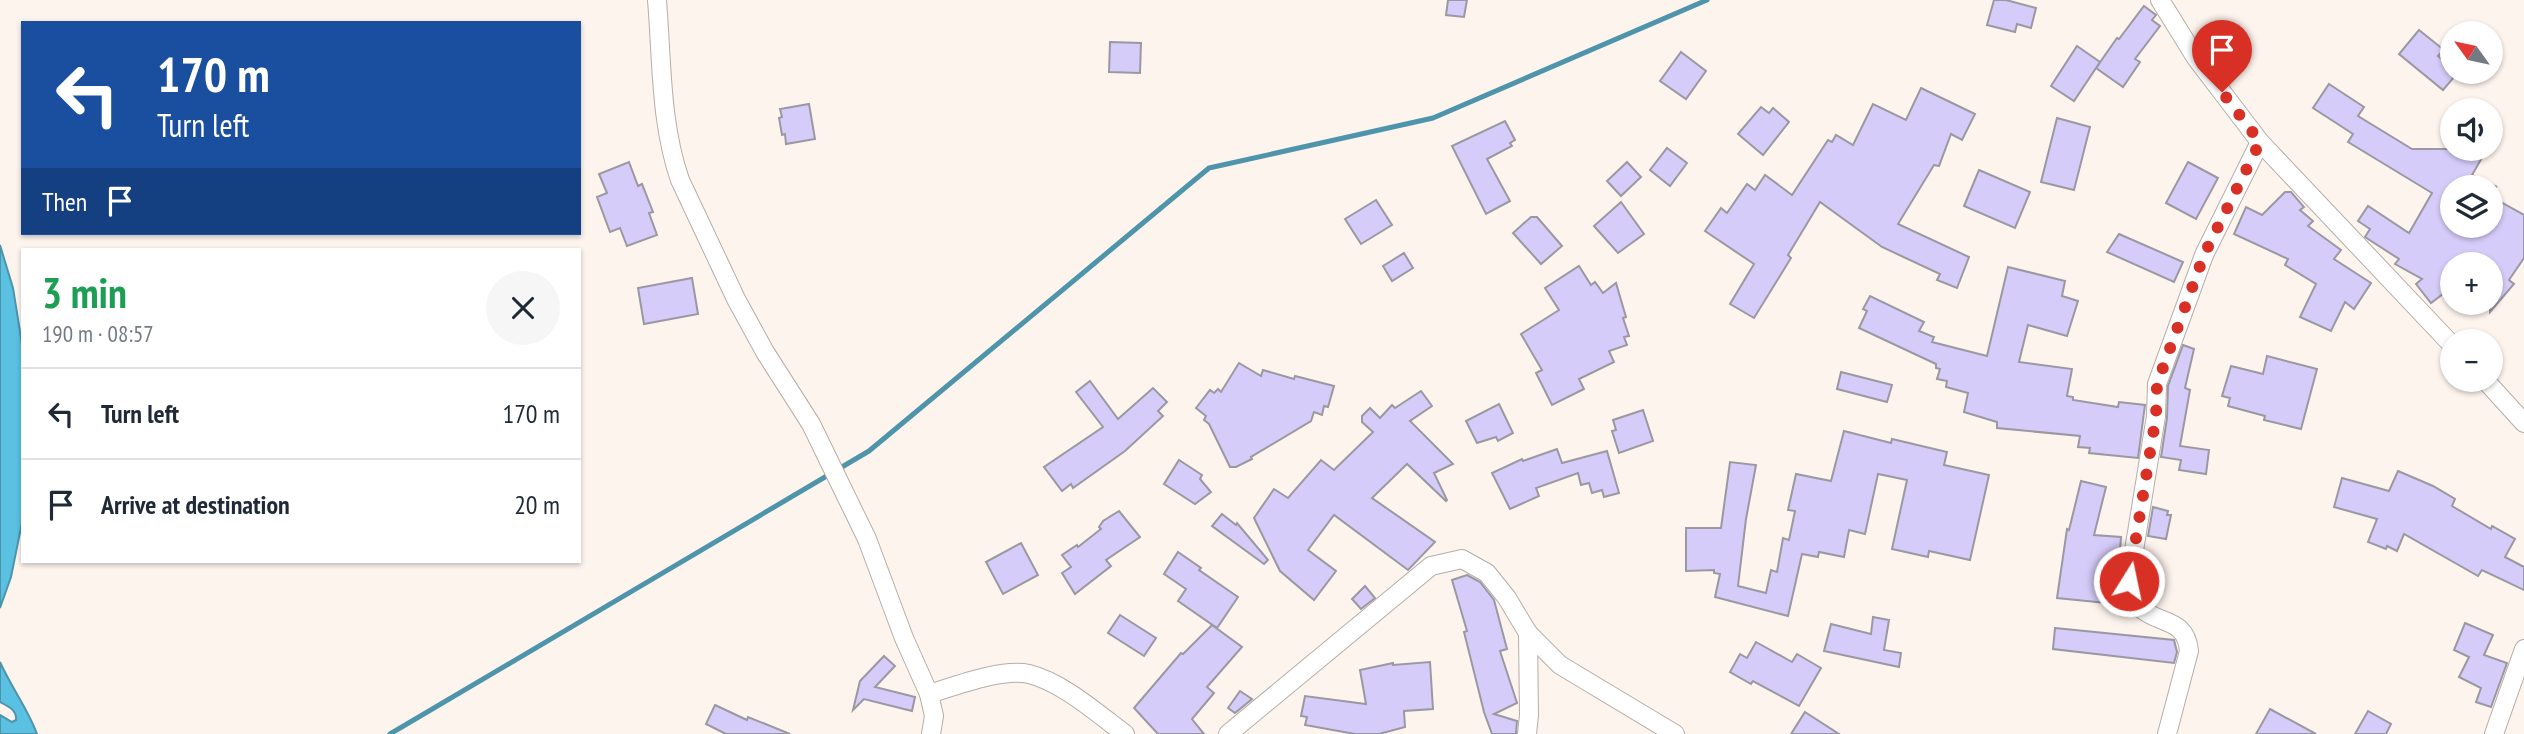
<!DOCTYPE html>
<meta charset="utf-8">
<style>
:root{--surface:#fff;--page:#f6f6f7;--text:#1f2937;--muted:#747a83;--line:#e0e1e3}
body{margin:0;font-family:"PT Sans Narrow",sans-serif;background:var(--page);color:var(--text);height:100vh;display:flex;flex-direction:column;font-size:26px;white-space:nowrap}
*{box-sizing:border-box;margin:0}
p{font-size:23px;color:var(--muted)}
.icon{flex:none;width:38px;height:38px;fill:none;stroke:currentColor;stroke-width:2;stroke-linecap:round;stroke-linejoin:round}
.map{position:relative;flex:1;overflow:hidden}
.drawer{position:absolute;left:21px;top:248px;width:560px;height:315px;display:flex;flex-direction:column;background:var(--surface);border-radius:0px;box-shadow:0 2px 5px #0004}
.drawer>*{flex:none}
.top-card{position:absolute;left:21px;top:21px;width:560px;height:214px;border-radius:0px;box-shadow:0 2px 5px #0004;background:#1a4fa0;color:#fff;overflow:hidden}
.needle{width:46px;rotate:303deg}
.controls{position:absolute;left:2440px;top:21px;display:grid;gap:14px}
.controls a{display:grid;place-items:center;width:63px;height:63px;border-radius:50%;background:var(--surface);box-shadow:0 2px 5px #0004;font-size:35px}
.pin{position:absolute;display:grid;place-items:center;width:60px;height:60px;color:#fff;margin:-72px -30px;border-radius:50% 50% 50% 0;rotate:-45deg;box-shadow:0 0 7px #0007}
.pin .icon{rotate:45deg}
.me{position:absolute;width:77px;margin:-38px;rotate:10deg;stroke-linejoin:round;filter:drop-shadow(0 0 5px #0008)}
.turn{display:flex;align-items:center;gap:24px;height:147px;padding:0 21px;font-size:32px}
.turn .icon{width:91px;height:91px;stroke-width:2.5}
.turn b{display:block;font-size:49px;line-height:60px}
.then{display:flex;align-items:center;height:66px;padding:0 21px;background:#0003;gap:14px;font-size:26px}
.round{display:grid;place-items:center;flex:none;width:74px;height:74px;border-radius:37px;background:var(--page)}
.headline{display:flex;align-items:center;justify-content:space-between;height:119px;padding:0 21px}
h1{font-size:42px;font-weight:700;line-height:52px;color:#1e9e55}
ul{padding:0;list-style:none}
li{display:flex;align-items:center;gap:21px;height:91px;padding:0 21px;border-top:2px solid var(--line)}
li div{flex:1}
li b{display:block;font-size:26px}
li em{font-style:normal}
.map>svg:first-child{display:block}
.water{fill:#5ac1e2;stroke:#4e95ab;stroke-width:2}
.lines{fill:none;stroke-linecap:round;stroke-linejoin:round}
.stream{stroke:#4e95ab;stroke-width:5}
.building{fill:#d6ccf9;stroke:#9a98a1;stroke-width:2}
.minor-casing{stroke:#b6ada7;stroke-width:20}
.minor{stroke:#fff;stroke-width:18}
.route{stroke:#d93025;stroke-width:12;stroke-dasharray:0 21.6}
</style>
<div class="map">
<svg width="2524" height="734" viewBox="0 0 2524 734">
<rect width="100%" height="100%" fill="#fef4ee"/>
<!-- water -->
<g class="water">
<polygon points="0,245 13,288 23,350 23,518 11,577 0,608"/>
<path d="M0,662c11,25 28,47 37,72h-37v-19l12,7 4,-2c1,-10 -8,-14 -16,-18z"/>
</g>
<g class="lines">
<!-- stream -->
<polyline class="stream" points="390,734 869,451 1209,168 1433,118 1707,0"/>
</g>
<!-- building -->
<g class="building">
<polygon points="1448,0 1467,0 1464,17 1446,15"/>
<polygon points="1994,0 2006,0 2036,8 2031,28 2017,24 2015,32 1987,25"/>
<polygon points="2144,6 2156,15 2152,20 2160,26 2135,59 2140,62 2123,87 2096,68 2117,38 2119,39"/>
<polygon points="2419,30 2444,50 2438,56 2452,68 2452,72 2455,72 2455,76 2443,90 2399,54"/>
<polygon points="1110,42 1141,43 1140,73 1109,72"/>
<polygon points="2077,46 2100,62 2074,101 2051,86"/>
<polygon points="1681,52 1706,71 1686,99 1660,81"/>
<polygon points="2329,84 2364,107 2358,116 2412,149 2487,149 2472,175 2497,187 2452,187 2452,226 2490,226 2490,196 2524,215 2524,258 2509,280 2514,284 2490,312 2490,264 2452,264 2452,287 2431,303 2416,284 2422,279 2395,264 2399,259 2365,237 2370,229 2358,221 2368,206 2409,233 2432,193 2348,142 2353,134 2313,108"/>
<polygon points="1921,88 1975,114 1962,140 1951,134 1939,166 1934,165 1898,224 1969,257 1957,288 1937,280 1940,274 1882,247 1820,202 1788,255 1791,258 1754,318 1730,304 1754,264 1705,231 1721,208 1727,213 1747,184 1755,190 1765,175 1792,195 1828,140 1832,142 1836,135 1853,145 1873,104 1906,120"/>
<polygon points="809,104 815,139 786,144 785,134 782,135 779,118 782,117 780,109"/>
<polygon points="1761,107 1769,113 1773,108 1789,122 1763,155 1738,134"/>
<polygon points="2057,118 2090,127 2074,190 2041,182"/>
<polygon points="1505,121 1515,140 1510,143 1512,146 1487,159 1510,201 1486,214 1452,146"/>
<polygon points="1667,148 1687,163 1670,186 1650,170"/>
<polygon points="629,162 638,186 642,184 653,212 649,213 657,235 627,246 620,228 610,232 597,197 607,193 599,174"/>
<polygon points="1627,162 1641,177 1621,196 1607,181"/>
<polygon points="2188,162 2218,178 2196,219 2166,203"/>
<polygon points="1979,170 2030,192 2015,228 1964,206"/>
<polygon points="2285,192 2291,192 2304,207 2300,210 2313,221 2308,226 2341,250 2334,259 2371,283 2354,309 2345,302 2331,331 2300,317 2316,284 2285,265 2288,259 2234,234 2246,207 2262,215"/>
<polygon points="1376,200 1392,225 1361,244 1345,219"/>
<polygon points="1621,202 1644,234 1618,253 1594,226"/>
<polygon points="1531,217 1537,217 1562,246 1541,264 1513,233"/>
<polygon points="2119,234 2183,262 2174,282 2107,252"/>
<polygon points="1404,253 1413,268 1392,281 1383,266"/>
<polygon points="1579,266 1591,285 1595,282 1603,293 1616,283 1626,317 1623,318 1629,336 1624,337 1627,345 1609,351 1614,362 1579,379 1584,389 1552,405 1536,373 1542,370 1521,334 1559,310 1545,288"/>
<polygon points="2008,267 2065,281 2062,296 2078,301 2067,336 2028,325 2019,362 2072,369 2067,396 2073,397 2073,400 2118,407 2119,402 2145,405 2138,458 2089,453 2090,448 2078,447 2080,436 1997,428 1997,422 1964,412 1968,393 1946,387 1947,381 1937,379 1940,369 1936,368 1936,364 1859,328 1867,311 1863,309 1870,296 1924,322 1919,331 1934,337 1932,342 1987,356"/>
<polygon points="692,278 698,314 644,324 638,288"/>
<polygon points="2183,345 2194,349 2185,388 2190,390 2180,446 2209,450 2206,474 2179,470 2181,460 2161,457 2167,418 2168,386"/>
<polygon points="2267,356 2317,369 2301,429 2264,420 2265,416 2228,406 2230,398 2222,396 2231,366 2263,374"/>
<polygon points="1239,363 1261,376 1263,370 1294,379 1295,376 1334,386 1328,407 1324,406 1322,415 1314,412 1311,421 1251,457 1252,459 1236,467 1230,467 1209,424 1204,420 1206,416 1196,408 1210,390 1214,393 1218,389 1221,392"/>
<polygon points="1841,372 1892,385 1887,402 1837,389"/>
<polygon points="1090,381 1118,419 1153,388 1167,402 1158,411 1163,416 1125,451 1073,488 1071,484 1062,491 1044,467 1103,427 1076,392"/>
<polygon points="1421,391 1432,406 1410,421 1453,464 1434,473 1447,500 1446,501 1407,464 1372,498 1435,542 1408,570 1334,515 1308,550 1336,571 1314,600 1280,571 1254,518 1274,489 1288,498 1321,460 1334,470 1373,432 1362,422 1362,416 1370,408 1380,418 1392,405 1395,408"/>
<polygon points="1499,404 1513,433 1498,441 1496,437 1477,443 1466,421"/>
<polygon points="1643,410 1653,441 1619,453 1612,431 1616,430 1613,420"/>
<polygon points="1844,431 1891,443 1892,439 1947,452 1944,465 1989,475 1970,560 1929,551 1928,557 1892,549 1907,480 1878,474 1865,534 1849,530 1844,557 1819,552 1818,557 1802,554 1788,616 1715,597 1720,574 1714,573 1714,570 1686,571 1686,528 1721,528 1730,462 1756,465 1746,519 1738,586 1766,593 1771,570 1777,572 1783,538 1789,540 1795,511 1788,510 1796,474 1831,481"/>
<polygon points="1557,449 1562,463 1607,451 1619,493 1604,497 1602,490 1592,493 1589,483 1581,485 1578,473 1536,488 1539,496 1510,509 1492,473 1522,459 1523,461"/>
<polygon points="1179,460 1202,475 1200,479 1211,492 1195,504 1164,484"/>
<polygon points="2398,471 2433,486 2455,499 2452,506 2491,529 2492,526 2515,539 2505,557 2524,567 2524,590 2482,570 2478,576 2404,534 2397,551 2387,546 2386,549 2368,542 2377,519 2334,507 2342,478 2389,491"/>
<polygon points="2081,481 2106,487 2094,535 2121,537 2116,604 2057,598 2067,529 2069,530"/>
<polygon points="2153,507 2168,511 2167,515 2171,515 2166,539 2148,536"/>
<polygon points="1119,511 1140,537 1106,560 1111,566 1075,594 1062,573 1071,567 1062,555 1077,545 1078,547 1101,529 1099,527 1103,521"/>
<polygon points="1222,514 1236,525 1237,523 1268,560 1264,564 1212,526"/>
<polygon points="1021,543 1038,575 1003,594 986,562"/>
<polygon points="1178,552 1201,568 1199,570 1238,597 1217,628 1178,601 1186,589 1164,574"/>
<polygon points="1467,575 1480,582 1494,600 1507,649 1500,651 1517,703 1494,714 1517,721 1516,734 1492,734 1484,712 1464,632 1467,631 1452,580"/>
<polygon points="1365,586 1375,598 1361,609 1352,599"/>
<polygon points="1120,615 1156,638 1144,656 1108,633"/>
<polygon points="1873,617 1889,620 1884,650 1901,653 1899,667 1824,651 1831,624 1871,634"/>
<polygon points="2465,623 2493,635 2484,655 2507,663 2491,707 2476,702 2481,688 2459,677 2469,657 2454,650"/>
<polygon points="1212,625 1242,647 1207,687 1214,693 1192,719 1204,734 1158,734 1134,708 1181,653 1183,654"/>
<polygon points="2055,628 2174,640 2177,652 2174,663 2053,649"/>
<polygon points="1756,642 1792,662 1797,654 1821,668 1799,706 1753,681 1751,684 1730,672 1740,654 1747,658"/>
<polygon points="884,656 895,666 875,687 915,697 912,711 864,699 853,710 860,681"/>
<polygon points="1430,662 1433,709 1404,711 1405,727 1379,734 1355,734 1305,725 1307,717 1301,716 1305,696 1366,704 1360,670 1393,663 1393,665"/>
<polygon points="1240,691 1252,699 1235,713 1228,708"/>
<polygon points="715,705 747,720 748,717 790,734 726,734 706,724"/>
<polygon points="2270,709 2316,734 2256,734"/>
<polygon points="2368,711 2391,724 2386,734 2355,734"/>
<polygon points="1805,712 1839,734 1791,734"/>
</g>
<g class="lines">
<defs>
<g id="minor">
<path d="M657,0c5,59 3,123 23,180l56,119 29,53 46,72 56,115 37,99 25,56 5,22 -3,18"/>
<polyline points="2160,0 2196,58 2260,142 2452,345"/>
<polyline points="2485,380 2524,423"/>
<path d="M929,694c26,-8 73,-26 100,-20 33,8 69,40 96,60"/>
<polyline points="1228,734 1431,566 1462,559 1487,573 1507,598 1528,633 1560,665 1675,734"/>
<polyline points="1527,734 1529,715 1528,633"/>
<path d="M2167,734l22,-83c-3,-34 -31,-26 -50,-44 -7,-7 -8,-17 -10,-26l27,-165 1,-32 47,-129 56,-113"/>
<polyline points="2494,734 2524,649"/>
</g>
</defs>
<!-- minor casing -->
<use href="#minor" class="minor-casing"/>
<!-- minor -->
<use href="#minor" class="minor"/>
</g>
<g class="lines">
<!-- route -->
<polyline class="route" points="2129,581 2156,416 2157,384 2204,255 2260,142 2222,92"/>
</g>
</svg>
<div class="controls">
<a><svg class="needle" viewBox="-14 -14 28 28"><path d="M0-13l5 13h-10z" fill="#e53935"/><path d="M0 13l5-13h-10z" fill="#747a83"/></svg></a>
<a><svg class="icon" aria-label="sound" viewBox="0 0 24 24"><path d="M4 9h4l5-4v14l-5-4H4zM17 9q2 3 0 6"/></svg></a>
<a><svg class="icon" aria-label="layers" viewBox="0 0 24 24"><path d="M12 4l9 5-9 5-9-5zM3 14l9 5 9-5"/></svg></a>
<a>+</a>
<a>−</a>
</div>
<div class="pin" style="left:2222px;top:92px;background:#d93025"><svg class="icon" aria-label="arrive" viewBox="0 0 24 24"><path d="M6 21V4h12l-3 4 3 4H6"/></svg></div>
<svg class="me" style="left:2129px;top:581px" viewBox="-20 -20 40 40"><circle r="17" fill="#d93025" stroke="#fff" stroke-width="3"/><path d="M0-11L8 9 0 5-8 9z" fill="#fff"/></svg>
<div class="top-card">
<div class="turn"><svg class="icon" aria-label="left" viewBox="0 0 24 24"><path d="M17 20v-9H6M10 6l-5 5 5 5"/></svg><div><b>170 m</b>Turn left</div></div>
<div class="then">Then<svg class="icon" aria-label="arrive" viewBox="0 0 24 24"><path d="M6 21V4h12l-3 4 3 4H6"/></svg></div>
</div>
<section class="drawer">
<div class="headline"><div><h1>3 min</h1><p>190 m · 08:57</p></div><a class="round"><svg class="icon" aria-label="close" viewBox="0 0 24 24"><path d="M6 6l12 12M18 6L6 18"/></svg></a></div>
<ul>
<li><svg class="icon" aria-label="left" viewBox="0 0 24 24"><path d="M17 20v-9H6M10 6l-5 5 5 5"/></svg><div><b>Turn left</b></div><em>170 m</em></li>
<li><svg class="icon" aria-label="arrive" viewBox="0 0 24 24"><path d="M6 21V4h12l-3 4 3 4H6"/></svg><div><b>Arrive at destination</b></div><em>20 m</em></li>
</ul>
</section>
</div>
